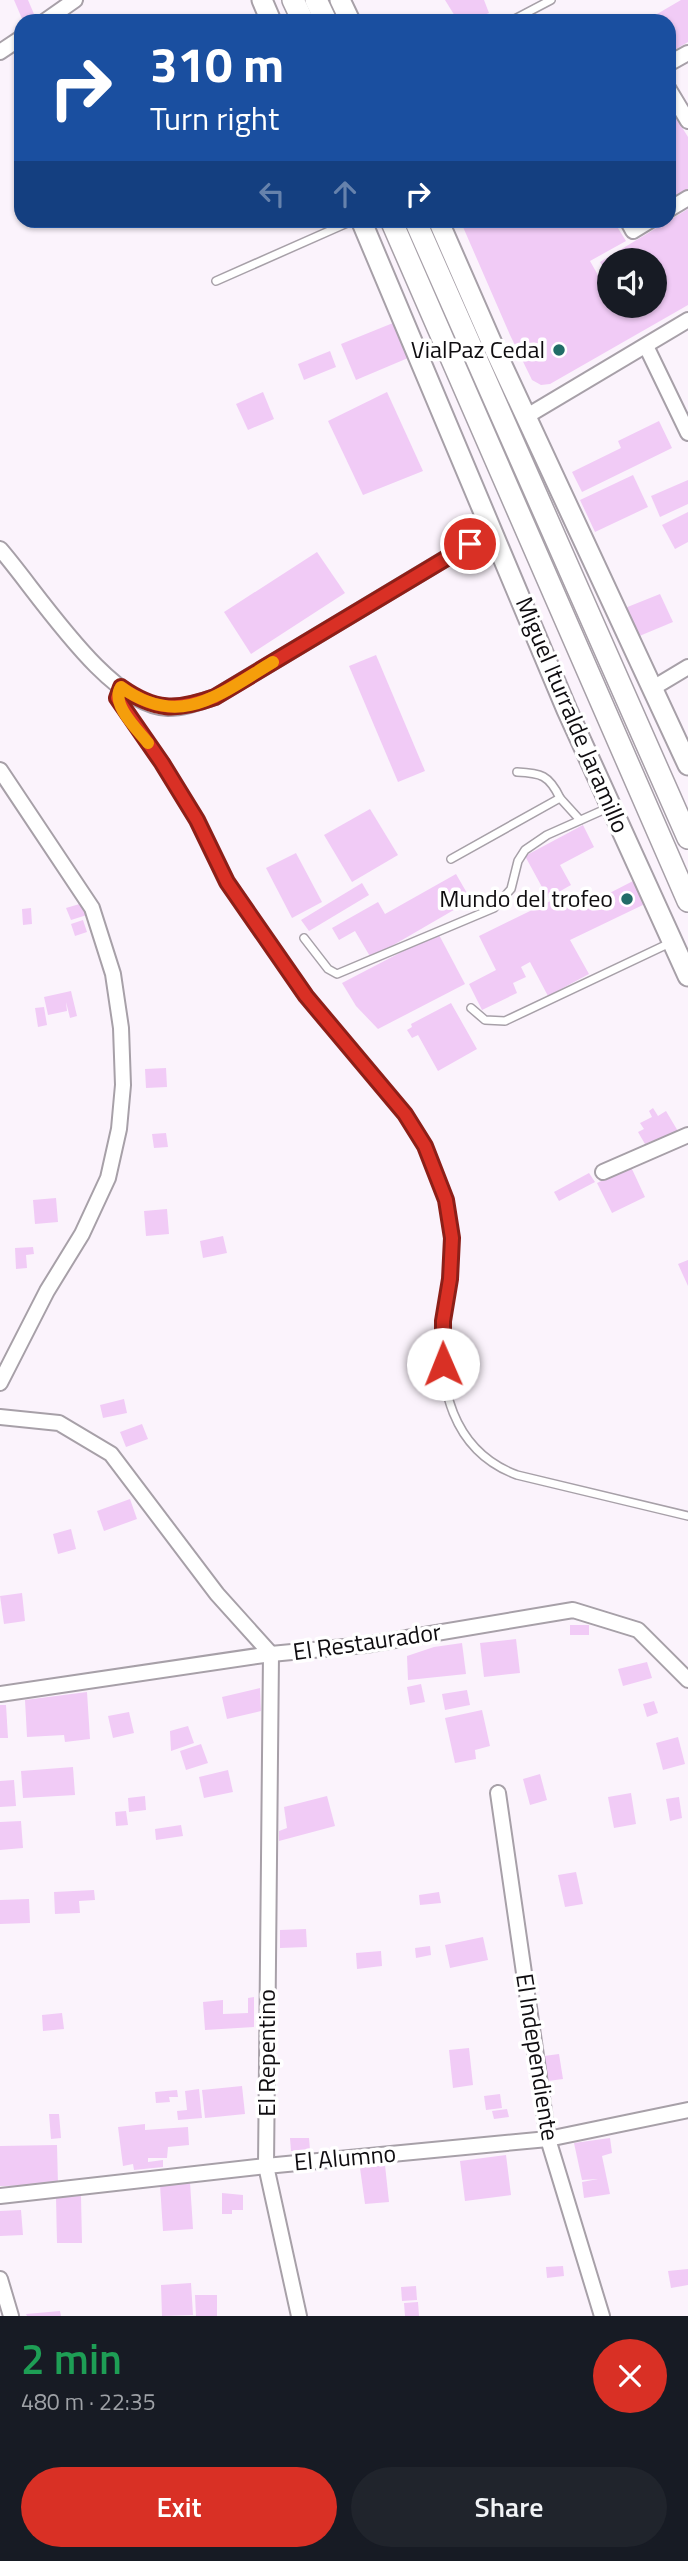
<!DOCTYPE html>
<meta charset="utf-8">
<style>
:root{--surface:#171b24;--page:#20242c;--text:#f1f3f6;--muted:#9ea1a6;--accent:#d93025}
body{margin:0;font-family:"Titillium Web",sans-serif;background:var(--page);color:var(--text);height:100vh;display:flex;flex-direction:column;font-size:26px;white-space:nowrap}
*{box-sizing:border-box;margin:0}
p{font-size:23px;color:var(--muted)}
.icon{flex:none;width:38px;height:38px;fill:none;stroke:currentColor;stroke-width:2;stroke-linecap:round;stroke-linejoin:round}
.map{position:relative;height:2316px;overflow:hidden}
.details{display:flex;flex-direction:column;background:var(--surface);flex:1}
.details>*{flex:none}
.guide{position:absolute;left:14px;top:14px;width:662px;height:214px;border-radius:21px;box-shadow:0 2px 5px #0004;background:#1a4fa0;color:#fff;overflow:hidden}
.buttons{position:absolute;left:597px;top:248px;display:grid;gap:14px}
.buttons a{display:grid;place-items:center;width:70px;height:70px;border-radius:50%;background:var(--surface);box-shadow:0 2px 5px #0004;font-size:35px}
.pin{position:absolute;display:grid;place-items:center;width:60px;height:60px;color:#fff;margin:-30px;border:4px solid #fff;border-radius:50%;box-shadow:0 2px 7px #0007}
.me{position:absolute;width:77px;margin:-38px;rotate:359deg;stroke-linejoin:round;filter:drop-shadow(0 0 5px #0008)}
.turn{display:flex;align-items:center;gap:24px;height:147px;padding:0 21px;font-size:32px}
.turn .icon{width:91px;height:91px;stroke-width:2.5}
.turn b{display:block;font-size:49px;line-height:60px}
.lanes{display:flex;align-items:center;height:66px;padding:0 21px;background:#0003;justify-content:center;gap:35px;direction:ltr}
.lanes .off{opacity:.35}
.round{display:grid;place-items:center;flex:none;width:74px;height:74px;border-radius:37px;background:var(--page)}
.headline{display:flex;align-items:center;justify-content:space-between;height:119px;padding:0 21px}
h1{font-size:42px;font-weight:600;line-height:52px;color:#1e9e55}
.button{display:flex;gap:14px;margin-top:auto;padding:14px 21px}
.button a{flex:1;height:80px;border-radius:42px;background:var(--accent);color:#fff;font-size:28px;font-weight:600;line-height:80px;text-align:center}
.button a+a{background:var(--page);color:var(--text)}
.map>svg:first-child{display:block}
.building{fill:#f1cbf6}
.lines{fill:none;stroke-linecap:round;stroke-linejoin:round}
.service-casing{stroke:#a7a0a8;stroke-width:10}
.minor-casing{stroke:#a7a0a8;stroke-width:18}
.secondary-casing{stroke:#a7a0a8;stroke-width:23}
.primary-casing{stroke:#a7a0a8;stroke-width:24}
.service{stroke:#fff;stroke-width:7}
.minor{stroke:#fff;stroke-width:14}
.secondary{stroke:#fff;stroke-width:19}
.primary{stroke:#fff;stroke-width:21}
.route-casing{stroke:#8d1f18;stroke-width:18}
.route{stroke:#d93025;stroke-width:12}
.slow{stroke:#f59e0b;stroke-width:12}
.poi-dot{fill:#216c67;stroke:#fff;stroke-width:2.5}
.labels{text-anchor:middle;stroke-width:7;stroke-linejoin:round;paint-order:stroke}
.poi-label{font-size:24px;fill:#0f0d10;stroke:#fff;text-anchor:end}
.street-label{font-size:24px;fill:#0f0d10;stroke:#fff}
</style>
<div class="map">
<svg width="688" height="2316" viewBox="0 0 688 2316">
<rect width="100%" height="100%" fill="#fbf3fc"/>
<!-- building -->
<g class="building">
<polygon points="14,0 28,0 37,21 23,21"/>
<polygon points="445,0 484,0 489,13 468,21 458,21"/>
<polygon points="681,0 688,0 688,42 668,54 668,21 645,21"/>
<polygon points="668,105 688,137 688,192 668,204"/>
<polygon points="688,209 688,305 550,384 541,385 532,380 510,335 460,220 613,220 626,241 590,261 603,284 609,280 609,306 654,306 654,261 609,261 609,277 600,262"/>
<polygon points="393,323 408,358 356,380 341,344"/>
<polygon points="330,351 336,367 304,380 298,364"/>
<polygon points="263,392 274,419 248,430 236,404"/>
<polygon points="387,392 423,471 363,495 328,421"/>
<polygon points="659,421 672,448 582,492 572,472 621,448 618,441"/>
<polygon points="633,475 648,507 595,532 580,500"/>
<polygon points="688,480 688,504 660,517 651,496"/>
<polygon points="688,512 688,542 675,549 662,525"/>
<polygon points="317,552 345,593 251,654 224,612"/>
<polygon points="660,594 673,622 637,637 625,608"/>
<polygon points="376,655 425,771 398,782 349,666"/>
<polygon points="370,809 398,855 352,882 324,835"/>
<polygon points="583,825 594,847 560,865 571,885 548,898 525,856"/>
<polygon points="296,853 322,902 292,918 266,868"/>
<polygon points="456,874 471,900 371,958 355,931 339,940 332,928 378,902 385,914"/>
<polygon points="635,880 647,903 570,940 589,974 548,996 530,962 521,967 526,977 513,983 517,993 482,1010 469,984 496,970 479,936 567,893 571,898 590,889 596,900"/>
<polygon points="362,883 369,895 309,931 301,920"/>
<polygon points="83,903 87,915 71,920 66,908"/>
<polygon points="31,908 32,924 23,925 22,909"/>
<polygon points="83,920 87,932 75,936 71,924"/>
<polygon points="438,933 465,984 378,1029 356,1006 342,983"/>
<polygon points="71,991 77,1016 70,1018 66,1002 67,1011 48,1015 44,997"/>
<polygon points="451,1003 477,1049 438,1071 418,1035 412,1038 407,1030 412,1027 411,1024"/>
<polygon points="44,1007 47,1025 38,1027 35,1008"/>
<polygon points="166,1068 167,1087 146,1088 145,1069"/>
<polygon points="653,1108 658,1116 666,1111 679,1133 655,1146 652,1141 645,1144 638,1132 644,1129 640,1123 652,1117 649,1111"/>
<polygon points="166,1133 168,1147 154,1148 152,1134"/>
<polygon points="631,1167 645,1197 612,1213 597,1183"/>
<polygon points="589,1173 595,1182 559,1201 554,1192"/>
<polygon points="56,1198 58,1222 35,1224 33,1200"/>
<polygon points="167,1209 169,1234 146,1236 144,1211"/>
<polygon points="223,1236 227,1253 203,1258 200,1241"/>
<polygon points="33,1247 34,1254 26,1255 27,1268 16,1269 15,1248"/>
<polygon points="688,1260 688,1286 678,1264"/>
<polygon points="124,1399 127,1413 103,1418 100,1405"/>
<polygon points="142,1424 148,1439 126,1447 120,1432"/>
<polygon points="130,1499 137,1519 104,1531 97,1511"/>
<polygon points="71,1529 76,1549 58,1554 53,1534"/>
<polygon points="22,1593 25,1621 4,1624 0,1596"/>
<rect x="570" y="1625" width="19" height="10"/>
<polygon points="516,1639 520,1673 484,1677 480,1643"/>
<polygon points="462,1643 466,1674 408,1680 407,1656 434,1647"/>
<polygon points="647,1662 652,1678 623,1686 618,1669"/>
<polygon points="421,1684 425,1702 410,1705 407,1687"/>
<polygon points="260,1688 261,1711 227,1719 222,1697"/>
<polygon points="467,1690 470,1705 445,1710 442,1694"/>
<polygon points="87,1692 90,1739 65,1742 64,1735 27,1737 25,1700"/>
<polygon points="654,1701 658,1713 647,1717 643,1704"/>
<polygon points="0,1705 6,1705 8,1738 0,1738"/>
<polygon points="482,1710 490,1746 475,1750 476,1759 455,1763 445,1718"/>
<polygon points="129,1712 134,1733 113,1738 108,1716"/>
<polygon points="188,1726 194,1743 171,1751 170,1731"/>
<polygon points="678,1737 685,1764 663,1770 656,1743"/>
<polygon points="201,1744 208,1763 186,1770 180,1751"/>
<polygon points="73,1767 75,1795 23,1798 21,1771"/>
<polygon points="228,1770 233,1792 204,1798 199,1777"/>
<polygon points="540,1774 547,1800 530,1805 523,1779"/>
<polygon points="14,1780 16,1806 0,1807 0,1781"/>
<polygon points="631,1793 636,1824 614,1828 608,1797"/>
<polygon points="145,1796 146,1810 129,1812 128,1798"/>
<polygon points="327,1796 335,1826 279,1841 279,1831 287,1828 284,1807"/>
<polygon points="679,1797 682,1818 670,1821 666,1799"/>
<polygon points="126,1811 128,1825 116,1826 115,1812"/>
<polygon points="21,1821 23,1848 0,1850 0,1822"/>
<polygon points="181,1825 183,1836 156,1840 155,1829"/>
<polygon points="576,1872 583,1904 565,1907 558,1875"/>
<polygon points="94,1890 95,1900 79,1901 80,1913 55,1914 54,1892"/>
<polygon points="439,1892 441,1903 420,1905 419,1895"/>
<polygon points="29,1899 30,1923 0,1924 0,1900"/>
<polygon points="306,1929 307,1947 280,1948 280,1930"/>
<polygon points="483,1937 488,1960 450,1968 445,1945"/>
<polygon points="430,1946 431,1955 416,1958 415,1948"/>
<polygon points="381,1951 382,1966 357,1969 356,1953"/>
<polygon points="254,1997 254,2027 205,2030 203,2002 223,2000 223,2014 248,2013 248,1998"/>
<polygon points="62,2013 64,2029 43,2031 42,2015"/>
<polygon points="469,2048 473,2085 453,2088 449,2050"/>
<polygon points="559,2054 563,2079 548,2081 544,2056"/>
<polygon points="242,2086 245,2114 205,2118 202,2090"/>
<polygon points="199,2089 202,2118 178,2120 177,2111 187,2110 185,2091"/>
<polygon points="177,2090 178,2097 169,2097 170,2102 156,2103 155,2092"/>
<polygon points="500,2094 502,2108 486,2110 484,2096"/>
<polygon points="507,2109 509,2117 494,2119 492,2111"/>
<polygon points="49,2114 59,2114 61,2138 51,2139"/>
<polygon points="145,2124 145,2130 188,2127 189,2145 168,2147 167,2158 148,2158 148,2162 163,2160 163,2167 134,2170 133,2164 123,2166 118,2127"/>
<polygon points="290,2138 309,2138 310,2150 291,2151"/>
<polygon points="610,2138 612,2153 602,2156 610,2194 584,2198 582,2182 598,2179 582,2180 574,2143"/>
<polygon points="57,2145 58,2185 0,2186 0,2146"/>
<polygon points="506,2155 511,2195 465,2201 460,2161"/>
<polygon points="385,2165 389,2202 365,2204 360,2168"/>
<polygon points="190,2182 193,2229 163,2231 160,2185"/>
<polygon points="222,2193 243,2195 243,2210 232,2210 232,2214 222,2214"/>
<polygon points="81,2196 82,2243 57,2243 56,2197"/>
<polygon points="21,2210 23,2235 0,2236 0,2211"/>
<polygon points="563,2266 564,2276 547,2278 546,2267"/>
<polygon points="688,2269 688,2285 671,2288 668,2271"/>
<polygon points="191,2283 193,2315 162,2316 161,2285"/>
<polygon points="416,2286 417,2300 402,2301 401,2287"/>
<polygon points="195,2295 217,2295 217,2316 196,2316"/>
<polygon points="418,2302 419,2316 405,2316 404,2303"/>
<polygon points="60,2311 61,2316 27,2316 26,2314"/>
</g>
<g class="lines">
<defs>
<g id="service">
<polyline points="511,21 551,0"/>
<polyline points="216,281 354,220"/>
<path d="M121,687l-4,7 1,8c26,39 54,75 77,115 12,20 18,42 30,62 11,20 26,38 39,57 15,20 28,41 43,61 45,60 108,110 133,183 8,25 13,52 12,78 -1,22 -8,42 -9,63 -6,64 9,130 74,154l171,41"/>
<path d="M517,772c24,1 32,3 43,26"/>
<polyline points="451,859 560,798 580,820"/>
<polyline points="304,938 328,969 337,974 494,908 511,889 518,861 525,850 547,835 610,807"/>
<polyline points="471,1008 485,1020 505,1021 672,942"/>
</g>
<g id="minor">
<polyline points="45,21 75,0"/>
<polyline points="0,52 21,38"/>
<polyline points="668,64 688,53"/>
<polyline points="668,88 688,121"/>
<polyline points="668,210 688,198"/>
<polyline points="627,220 633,231 651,220"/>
<polyline points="646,346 688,433"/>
<polyline points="527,416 688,320"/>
<path d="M0,549c37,42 109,158 168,159 16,0 32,-6 47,-11l278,-167"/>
<polyline points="653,688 688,667"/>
<polyline points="0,770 92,908 113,974 121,1028 123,1085 119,1129 108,1178 82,1234 47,1291 0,1383"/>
<polyline points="603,1172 688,1135"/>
<polyline points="0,1417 59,1423 111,1454 217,1594 271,1654"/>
<polyline points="271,1654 266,2166 299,2316"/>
<polyline points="0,1694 271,1654 365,1645 573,1610 638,1630 688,1680"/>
<polyline points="498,1793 548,2139 602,2316"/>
<polyline points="0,2196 266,2166 548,2139 688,2110"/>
<polyline points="0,2279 11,2316"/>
</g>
<g id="secondary">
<polyline points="262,0 271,21"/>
<polyline points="340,0 350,21"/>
<polyline points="361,220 567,710 688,976"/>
<polyline points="438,220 494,348 688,765"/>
</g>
<g id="primary">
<polyline points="293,0 303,21"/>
<polyline points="316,0 326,21"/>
<polyline points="391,220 688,901"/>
<polyline points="415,220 688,838"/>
</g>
</defs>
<!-- service casing -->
<use href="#service" class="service-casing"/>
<!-- minor casing -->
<use href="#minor" class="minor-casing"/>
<!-- secondary casing -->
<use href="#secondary" class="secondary-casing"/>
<!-- primary casing -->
<use href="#primary" class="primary-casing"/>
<!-- service -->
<use href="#service" class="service"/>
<!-- minor -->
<use href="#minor" class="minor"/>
<!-- secondary -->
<use href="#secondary" class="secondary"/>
<!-- primary -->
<use href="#primary" class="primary"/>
</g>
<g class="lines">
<defs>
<path id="route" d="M443,1364v-43l7,-42 2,-41 -6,-38 -21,-54 -20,-32 -99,-118 -79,-114 -30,-62 -35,-57 -45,-65 4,-11c34,24 55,24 94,10l255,-153"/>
</defs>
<!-- route casing -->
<use href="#route" class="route-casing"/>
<!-- route -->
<use href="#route" class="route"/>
<!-- slow -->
<path class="slow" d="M148,743c-11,-14 -38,-39 -27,-56 59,43 99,7 152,-25"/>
</g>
<!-- markers -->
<g class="poi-dot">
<circle cx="559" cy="350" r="7"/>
<circle cx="627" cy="899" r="7"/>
</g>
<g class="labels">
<!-- poi labels -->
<g class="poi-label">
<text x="545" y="358">VialPaz Cedal</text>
<text x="613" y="907">Mundo del trofeo</text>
</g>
<!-- street labels -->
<g class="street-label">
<text transform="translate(572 715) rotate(67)" y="8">Miguel Iturralde Jaramillo</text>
<text transform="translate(367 1642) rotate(-8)" y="8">El Restaurador</text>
<text transform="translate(267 2053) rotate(-90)" y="8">El Repentino</text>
<text transform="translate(537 2057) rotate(81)" y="8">El Independiente</text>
<text transform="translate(345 2158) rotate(-5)" y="8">El Alumno</text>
</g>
</g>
</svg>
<div class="buttons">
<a><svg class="icon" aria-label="sound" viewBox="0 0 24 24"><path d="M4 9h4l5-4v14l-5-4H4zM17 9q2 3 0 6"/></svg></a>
</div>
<div class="pin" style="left:470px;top:544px;background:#d93025"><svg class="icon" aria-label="arrive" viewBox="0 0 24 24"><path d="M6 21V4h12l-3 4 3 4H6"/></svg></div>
<svg class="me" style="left:443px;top:1364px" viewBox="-20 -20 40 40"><circle r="19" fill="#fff"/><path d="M0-13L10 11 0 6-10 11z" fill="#d93025"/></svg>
<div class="guide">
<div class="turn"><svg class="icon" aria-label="right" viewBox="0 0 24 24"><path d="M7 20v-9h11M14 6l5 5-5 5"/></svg><div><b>310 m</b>Turn right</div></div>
<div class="lanes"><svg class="icon off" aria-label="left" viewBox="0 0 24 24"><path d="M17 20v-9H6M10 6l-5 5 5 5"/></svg><svg class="icon off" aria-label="ahead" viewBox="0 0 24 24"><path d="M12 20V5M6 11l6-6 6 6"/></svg><svg class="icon" aria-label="right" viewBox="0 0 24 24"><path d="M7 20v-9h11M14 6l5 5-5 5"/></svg></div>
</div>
</div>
<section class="details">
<div class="headline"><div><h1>2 min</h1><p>480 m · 22:35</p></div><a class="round" style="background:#d93025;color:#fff"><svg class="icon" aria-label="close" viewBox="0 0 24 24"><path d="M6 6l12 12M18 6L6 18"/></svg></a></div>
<div class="button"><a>Exit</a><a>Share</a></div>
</section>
